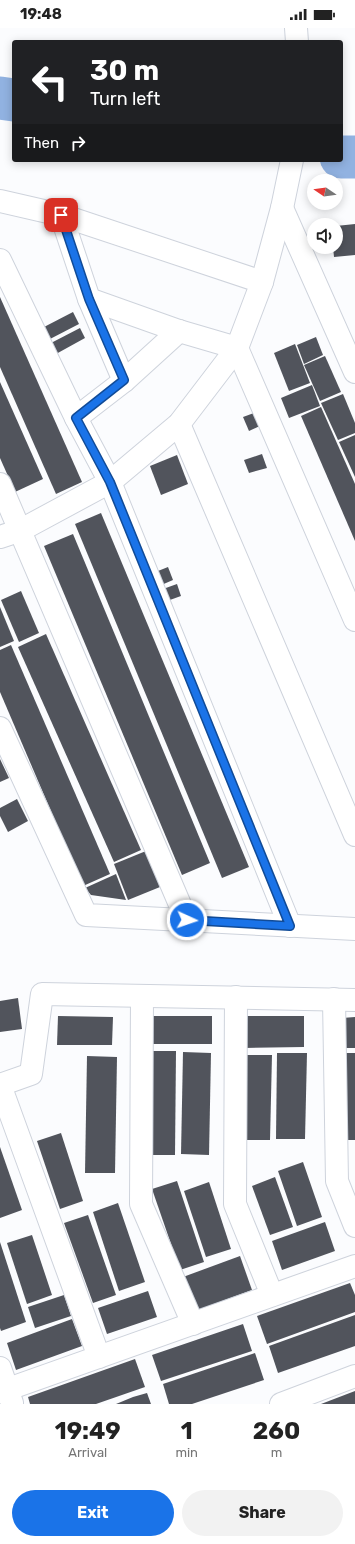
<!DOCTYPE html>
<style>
:root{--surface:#fff;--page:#f2f2f2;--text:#222;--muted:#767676;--accent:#1a73e8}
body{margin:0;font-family:Rubik,sans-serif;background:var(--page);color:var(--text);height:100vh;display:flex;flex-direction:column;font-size:15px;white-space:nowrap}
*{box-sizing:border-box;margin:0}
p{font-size:13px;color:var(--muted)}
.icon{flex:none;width:22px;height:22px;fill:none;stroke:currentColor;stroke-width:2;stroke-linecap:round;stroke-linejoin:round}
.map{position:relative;height:1376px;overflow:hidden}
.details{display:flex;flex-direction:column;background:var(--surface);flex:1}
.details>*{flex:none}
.hud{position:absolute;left:12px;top:12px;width:331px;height:122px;border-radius:4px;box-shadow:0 2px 10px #0003;background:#202124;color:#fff;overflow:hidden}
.needle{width:26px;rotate:283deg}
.fabs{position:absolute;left:307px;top:146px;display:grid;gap:8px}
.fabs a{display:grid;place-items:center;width:36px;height:36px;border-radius:50%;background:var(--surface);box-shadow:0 2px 10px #0003;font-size:20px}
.pin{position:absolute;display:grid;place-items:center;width:34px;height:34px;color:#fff;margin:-17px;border-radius:8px;box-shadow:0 2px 6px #0006}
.me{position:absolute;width:44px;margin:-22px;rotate:93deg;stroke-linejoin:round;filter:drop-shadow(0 0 3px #0008)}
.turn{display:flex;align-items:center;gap:14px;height:84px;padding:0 12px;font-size:18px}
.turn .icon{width:52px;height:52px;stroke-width:2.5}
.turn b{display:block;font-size:28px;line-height:34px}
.then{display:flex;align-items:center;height:38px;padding:0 12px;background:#0003;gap:8px;font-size:15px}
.eta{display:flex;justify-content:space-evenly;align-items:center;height:68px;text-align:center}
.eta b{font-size:24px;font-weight:700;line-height:28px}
.primary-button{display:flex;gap:8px;margin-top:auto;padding:8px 12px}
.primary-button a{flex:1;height:46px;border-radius:24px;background:var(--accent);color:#fff;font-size:16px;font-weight:700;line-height:46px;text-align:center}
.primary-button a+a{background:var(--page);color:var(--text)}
.status{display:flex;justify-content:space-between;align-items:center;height:28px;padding:0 20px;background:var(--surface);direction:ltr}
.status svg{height:11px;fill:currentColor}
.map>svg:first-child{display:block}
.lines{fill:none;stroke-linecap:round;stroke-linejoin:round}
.river{stroke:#91b2e1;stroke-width:43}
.building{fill:#51545c}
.minor-casing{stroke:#ced3dc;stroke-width:24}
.minor{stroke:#fff;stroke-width:22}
.route-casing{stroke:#114b97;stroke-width:10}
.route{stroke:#1a73e8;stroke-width:7}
</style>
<div class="status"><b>19:48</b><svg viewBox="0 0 49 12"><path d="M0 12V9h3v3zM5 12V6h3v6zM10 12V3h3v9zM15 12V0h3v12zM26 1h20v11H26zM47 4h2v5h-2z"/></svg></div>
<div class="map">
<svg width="355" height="1376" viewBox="0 0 355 1376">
<rect width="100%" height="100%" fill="#fbfcfe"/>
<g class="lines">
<!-- river -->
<g class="river">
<polyline points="0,70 14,72"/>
<polyline points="341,129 355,129"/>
</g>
</g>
<!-- building -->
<g class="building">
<polygon points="355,196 355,227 334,229 333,219 336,219 336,198"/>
<polygon points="0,269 82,454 56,466 0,339"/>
<polygon points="73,284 79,296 50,311 44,299"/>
<polygon points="80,300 85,310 56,326 51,315"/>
<polygon points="316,309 323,327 304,336 297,317"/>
<polygon points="295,316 310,355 289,363 274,325"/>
<polygon points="325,328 341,364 320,373 304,337"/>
<polygon points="0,354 43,451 15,464 0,430"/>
<polygon points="312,357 320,378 289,390 281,370"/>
<polygon points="343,366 355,395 355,405 338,412 321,375"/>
<polygon points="321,379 355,456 355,513 301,388"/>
<polygon points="259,383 266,395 249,403 243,389"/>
<polygon points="355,407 355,449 339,414"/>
<polygon points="262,426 267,440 249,445 244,432"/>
<polygon points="177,427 188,456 161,467 150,438"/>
<polygon points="101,485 249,839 222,850 75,496"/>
<polygon points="73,506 210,835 182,847 44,518"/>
<polygon points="168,539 173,552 159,558 153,545"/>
<polygon points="177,556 181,568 167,573 163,561"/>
<polygon points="21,563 39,605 19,614 1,572"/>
<polygon points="0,579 14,613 0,619"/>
<polygon points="46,606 141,822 114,834 18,619"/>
<polygon points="11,617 110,846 83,858 0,664 0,622"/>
<polygon points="0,731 9,750 0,754"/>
<polygon points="17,771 28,793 8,804 0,788 0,780"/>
<polygon points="146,823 160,859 128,872 114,836"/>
<polygon points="116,846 126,872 91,867 85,860"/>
<polygon points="18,970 22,1001 0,1004 0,973"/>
<polygon points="58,988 113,989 112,1017 57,1017"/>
<rect x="151" y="988" width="61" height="28"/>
<polygon points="244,988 304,988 304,1019 244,1020"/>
<polygon points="355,989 355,1020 342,1020 342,990"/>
<polygon points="151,1023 176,1023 175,1127 150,1127"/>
<polygon points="183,1024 211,1025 209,1127 181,1126"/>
<polygon points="277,1025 307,1025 305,1111 276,1111"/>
<polygon points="341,1025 355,1025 355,1112 340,1112"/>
<polygon points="246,1027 272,1027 270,1112 244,1112"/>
<polygon points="87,1028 117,1029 115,1145 85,1145"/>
<polygon points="61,1105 83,1173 60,1181 37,1113"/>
<polygon points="0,1119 22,1182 0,1190"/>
<polygon points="303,1134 322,1189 297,1198 278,1143"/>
<polygon points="275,1149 293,1199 270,1207 252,1158"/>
<polygon points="177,1153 204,1234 180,1242 152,1161"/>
<polygon points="209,1154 231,1221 206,1229 184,1163"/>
<polygon points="118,1175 145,1254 119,1263 93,1184"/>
<polygon points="88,1187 116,1267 93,1275 64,1195"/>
<polygon points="325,1194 335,1223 282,1242 272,1213"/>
<polygon points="32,1207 52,1267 27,1276 7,1215"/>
<polygon points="0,1214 26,1294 1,1303 0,1300"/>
<polygon points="240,1228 252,1262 195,1283 183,1249"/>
<polygon points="350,1255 355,1267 355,1284 267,1316 257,1288"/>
<polygon points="148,1263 157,1289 107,1306 98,1280"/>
<polygon points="64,1267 71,1288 35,1300 28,1279"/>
<polygon points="355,1287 355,1318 278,1345 269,1318"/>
<polygon points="72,1291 82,1318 16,1342 7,1315"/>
<polygon points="243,1296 252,1323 161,1353 152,1327"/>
<polygon points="255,1325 264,1352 192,1376 169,1376 163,1356"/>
<polygon points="135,1331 145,1359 96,1376 30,1376 28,1369"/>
<polygon points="355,1363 355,1376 321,1376"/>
<polygon points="147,1365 151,1376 116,1376 133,1369"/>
</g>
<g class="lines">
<defs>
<g id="minor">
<polyline points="296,0 297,14"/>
<polyline points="0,173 61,187 262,254"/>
<polyline points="282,180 355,344"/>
<polyline points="61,187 89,271 179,303 237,320 355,592"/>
<polyline points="0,232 76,390 110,454 290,898"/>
<polyline points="89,271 124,353"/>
<polyline points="76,390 124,353 179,303"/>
<polyline points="179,396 355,807"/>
<polyline points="0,456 187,893"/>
<polyline points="0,509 21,502 110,454 179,396 237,320 262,254 282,180 292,132"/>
<polyline points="0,700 86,887 355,901"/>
<polyline points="142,968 141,1176 193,1296"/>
<polyline points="236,969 235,1176 272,1267"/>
<polyline points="334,971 337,1153 355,1198"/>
<polyline points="0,1057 31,1046 42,966 355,972"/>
<polyline points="0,1057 99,1329"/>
<polyline points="0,1340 12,1375"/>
<polyline points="0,1364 355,1238"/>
<polyline points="281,1376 355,1348"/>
</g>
</defs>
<!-- minor casing -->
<use href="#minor" class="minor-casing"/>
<!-- minor -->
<use href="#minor" class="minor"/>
</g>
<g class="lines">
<defs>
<polyline id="route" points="61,187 89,271 124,352 76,390 110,454 290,898 187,892"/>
</defs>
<!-- route casing -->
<use href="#route" class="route-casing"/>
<!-- route -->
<use href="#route" class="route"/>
</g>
</svg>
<div class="fabs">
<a><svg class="needle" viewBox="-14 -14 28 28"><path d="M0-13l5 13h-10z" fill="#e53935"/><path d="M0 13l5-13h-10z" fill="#767676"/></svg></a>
<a><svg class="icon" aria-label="sound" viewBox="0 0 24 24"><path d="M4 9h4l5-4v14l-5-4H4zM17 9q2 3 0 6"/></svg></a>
</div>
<div class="pin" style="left:61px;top:187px;background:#d93025"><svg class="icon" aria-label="arrive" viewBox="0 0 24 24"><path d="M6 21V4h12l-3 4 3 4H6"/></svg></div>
<svg class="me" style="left:187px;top:892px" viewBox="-20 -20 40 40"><circle r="17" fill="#1a73e8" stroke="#fff" stroke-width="3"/><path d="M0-11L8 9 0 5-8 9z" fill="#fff"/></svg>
<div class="hud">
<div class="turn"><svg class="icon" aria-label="left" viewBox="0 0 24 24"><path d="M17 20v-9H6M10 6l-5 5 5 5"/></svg><div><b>30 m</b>Turn left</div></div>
<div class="then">Then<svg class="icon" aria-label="right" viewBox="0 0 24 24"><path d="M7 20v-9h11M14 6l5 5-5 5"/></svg></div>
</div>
</div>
<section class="details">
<div class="eta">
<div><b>19:49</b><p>Arrival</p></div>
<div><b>1</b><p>min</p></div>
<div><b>260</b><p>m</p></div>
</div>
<div class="primary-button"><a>Exit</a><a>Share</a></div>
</section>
